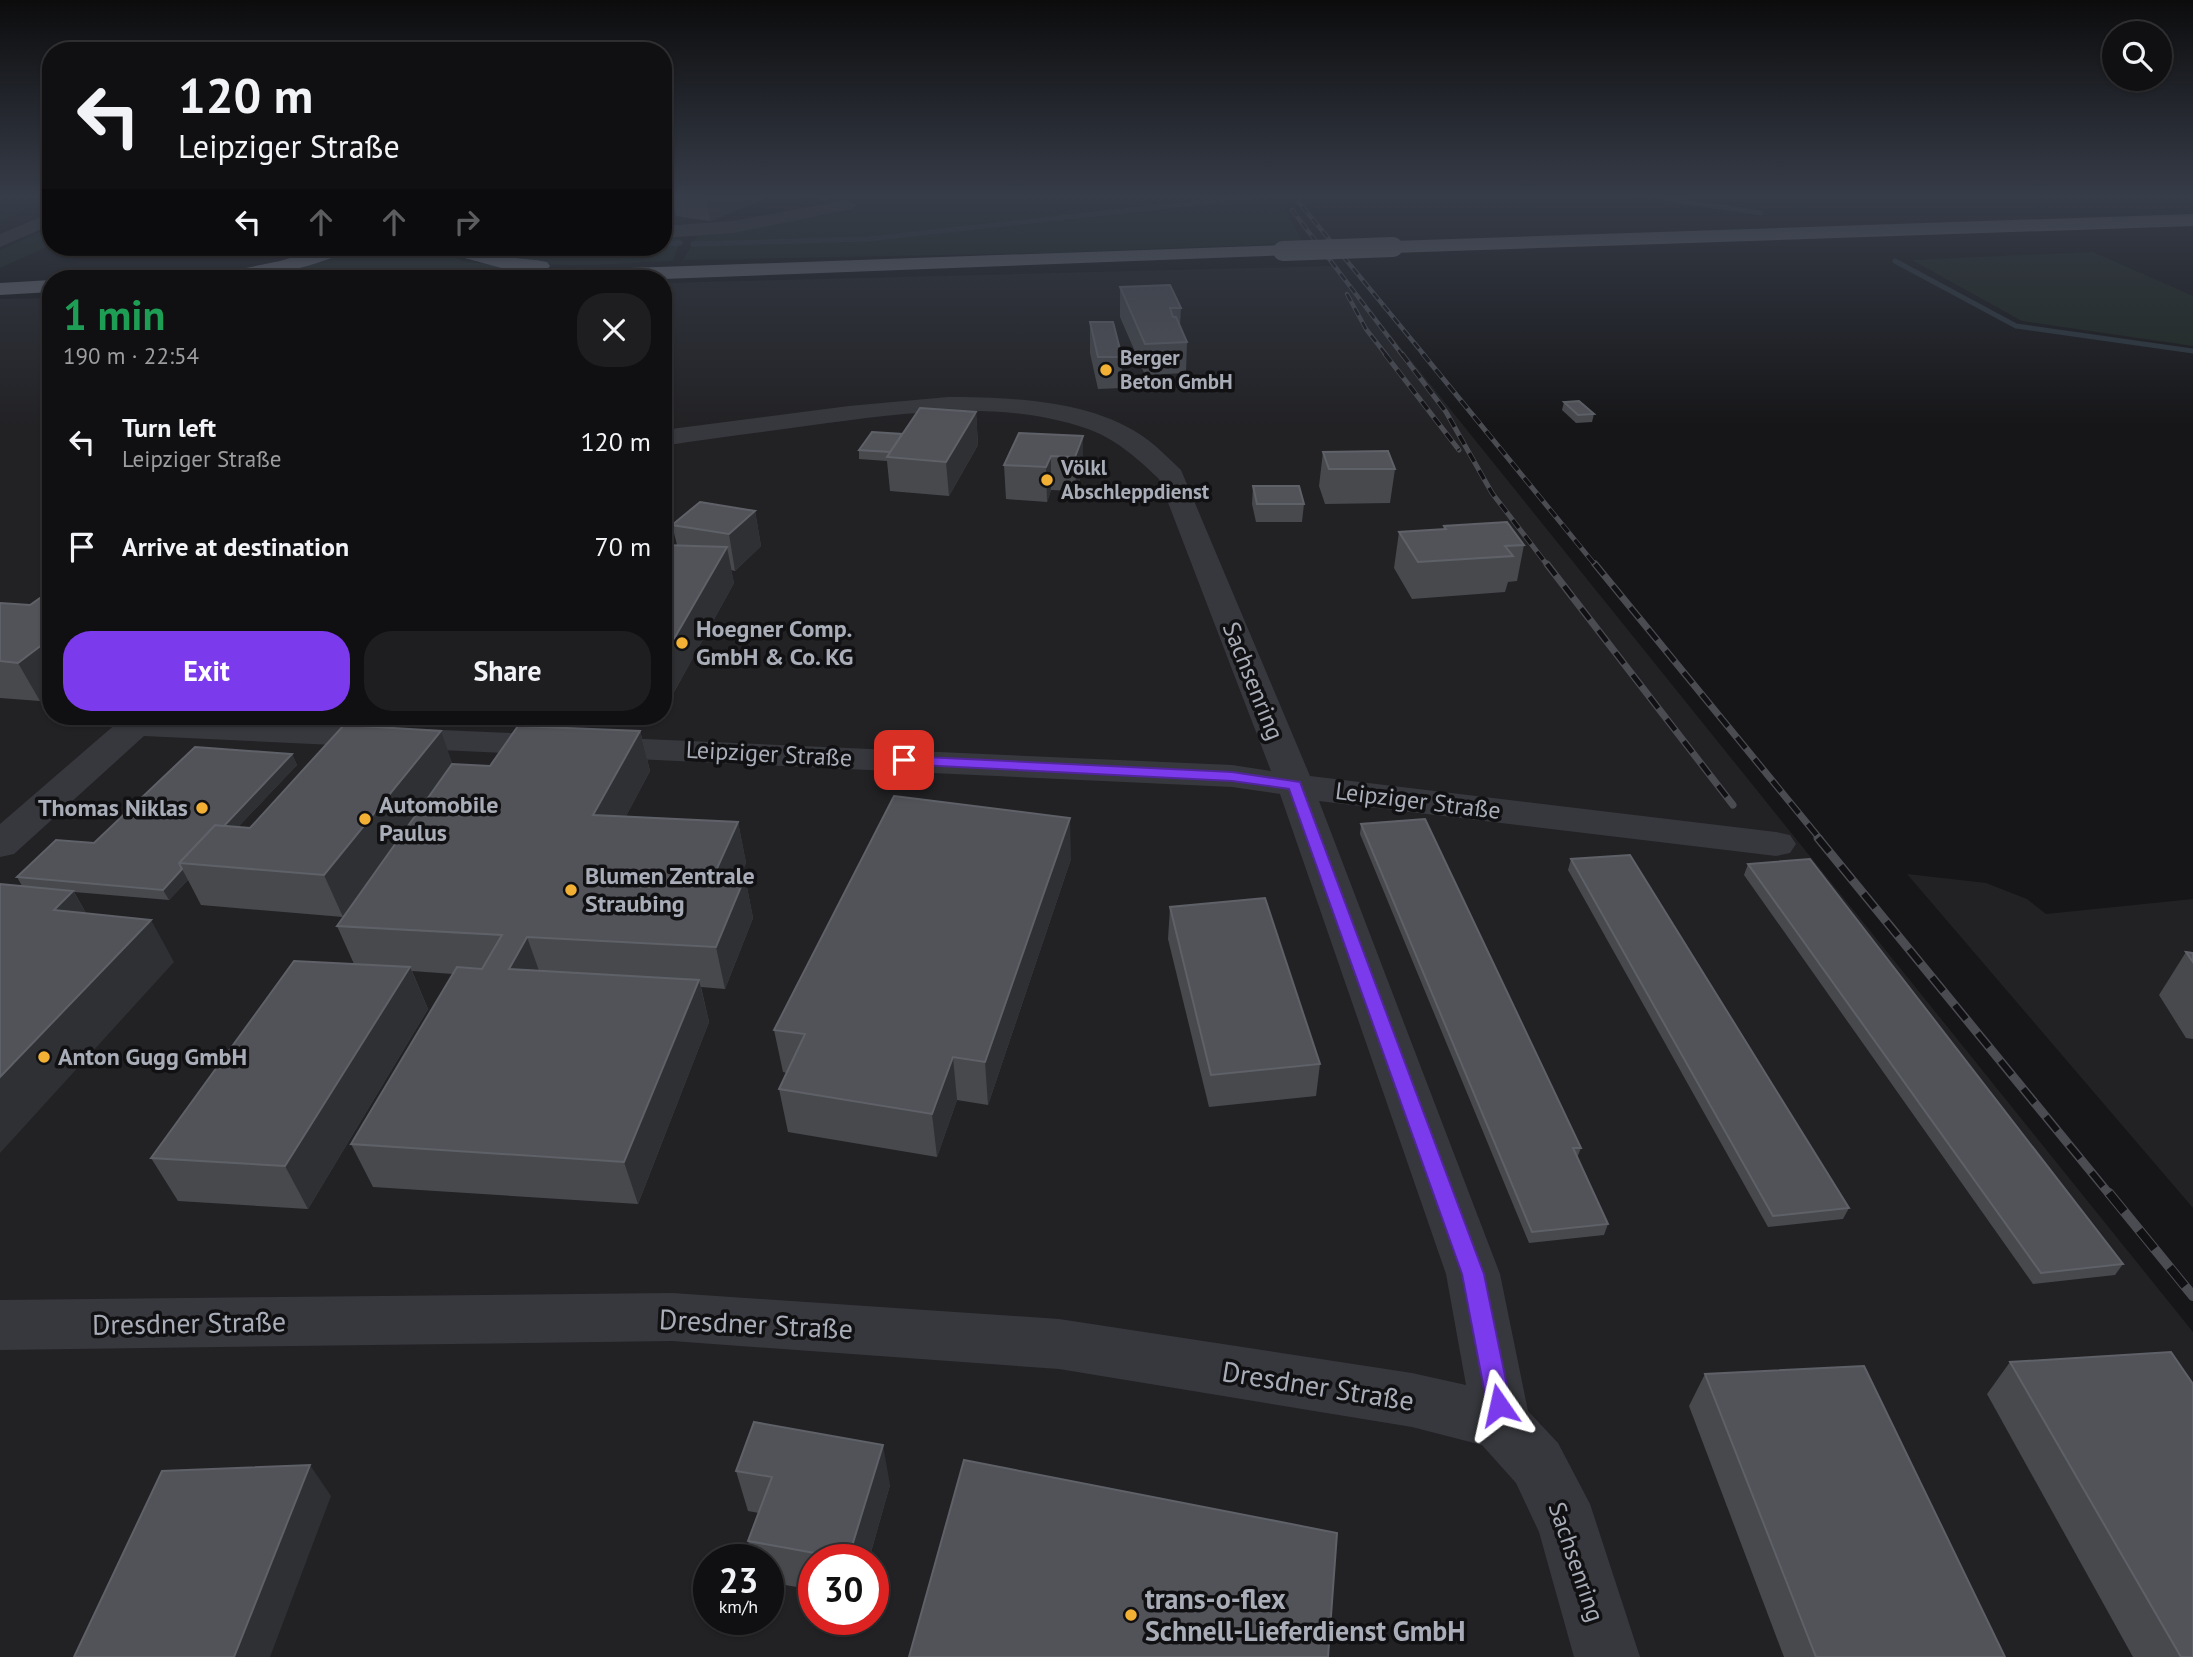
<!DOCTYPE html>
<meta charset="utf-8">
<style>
:root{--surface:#101012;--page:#1e1e20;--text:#f1f3f6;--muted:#9c9d9f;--line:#303032;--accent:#7c3aed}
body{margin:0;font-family:"PT Sans",sans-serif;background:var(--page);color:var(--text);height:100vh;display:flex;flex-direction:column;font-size:26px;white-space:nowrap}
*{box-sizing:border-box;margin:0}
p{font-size:23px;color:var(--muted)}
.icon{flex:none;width:38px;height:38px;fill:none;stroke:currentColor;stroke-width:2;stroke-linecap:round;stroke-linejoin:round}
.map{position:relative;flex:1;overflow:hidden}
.details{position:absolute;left:42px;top:270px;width:630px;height:455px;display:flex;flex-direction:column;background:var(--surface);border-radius:28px;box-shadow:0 2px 5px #0004,0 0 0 2px var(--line)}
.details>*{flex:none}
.top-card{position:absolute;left:42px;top:42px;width:630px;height:214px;border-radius:28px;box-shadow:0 2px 5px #0004,0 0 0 2px var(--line);background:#101012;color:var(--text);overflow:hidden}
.fabs{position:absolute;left:2102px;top:21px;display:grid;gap:14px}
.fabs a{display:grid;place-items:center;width:70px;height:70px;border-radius:50%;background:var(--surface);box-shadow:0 2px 5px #0004,0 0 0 2px var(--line);font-size:35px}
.speed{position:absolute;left:693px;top:1544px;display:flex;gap:14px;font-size:35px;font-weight:700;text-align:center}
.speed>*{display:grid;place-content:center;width:91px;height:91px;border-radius:50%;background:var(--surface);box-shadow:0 2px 5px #0004,0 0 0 2px var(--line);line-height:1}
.speed small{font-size:18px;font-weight:400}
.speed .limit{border:10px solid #d22;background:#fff;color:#111}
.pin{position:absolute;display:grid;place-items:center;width:60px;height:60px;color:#fff;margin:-30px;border-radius:14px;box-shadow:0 4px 10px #0006}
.me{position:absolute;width:77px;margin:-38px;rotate:349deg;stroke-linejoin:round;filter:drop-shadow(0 0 5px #0008)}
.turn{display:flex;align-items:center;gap:24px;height:147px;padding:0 21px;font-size:32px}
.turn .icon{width:91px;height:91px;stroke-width:2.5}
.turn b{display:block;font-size:49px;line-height:60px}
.lanes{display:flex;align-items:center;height:66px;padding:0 21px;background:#0003;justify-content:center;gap:35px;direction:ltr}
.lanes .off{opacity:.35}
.round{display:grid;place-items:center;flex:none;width:74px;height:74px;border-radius:28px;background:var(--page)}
.head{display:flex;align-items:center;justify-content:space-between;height:119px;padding:0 21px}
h1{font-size:42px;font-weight:700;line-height:52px;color:#1e9e55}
.button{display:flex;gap:14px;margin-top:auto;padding:14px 21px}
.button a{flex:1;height:80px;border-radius:28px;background:var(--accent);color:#fff;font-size:28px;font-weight:700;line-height:80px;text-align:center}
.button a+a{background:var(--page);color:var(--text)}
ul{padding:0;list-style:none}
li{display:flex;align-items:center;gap:21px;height:105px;padding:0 21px}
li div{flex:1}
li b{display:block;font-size:26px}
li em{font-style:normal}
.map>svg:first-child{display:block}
.built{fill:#222225;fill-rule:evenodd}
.green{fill:#1e261f}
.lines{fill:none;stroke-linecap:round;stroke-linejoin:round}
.stream{stroke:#2c353c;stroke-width:5}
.minor{fill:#37383d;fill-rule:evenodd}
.highway{fill:#63666e;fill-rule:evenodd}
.rail-far4-casing{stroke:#4a4c52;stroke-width:4.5}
.rail-far3-casing{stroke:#4a4c52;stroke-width:5}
.rail-far2-casing{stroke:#4a4c52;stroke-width:7}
.rail-far1-casing{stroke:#4a4c52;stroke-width:9}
.rail-casing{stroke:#4a4c52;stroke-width:10}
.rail-far4{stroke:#111113;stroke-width:2.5;stroke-dasharray:8;stroke-linecap:butt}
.rail-far3{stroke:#111113;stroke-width:3.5;stroke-dasharray:10;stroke-linecap:butt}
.rail-far2{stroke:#111113;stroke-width:4.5;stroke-dasharray:14;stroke-linecap:butt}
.rail-far1{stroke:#111113;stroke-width:6;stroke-dasharray:18;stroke-linecap:butt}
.rail{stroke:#111113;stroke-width:8;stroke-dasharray:24;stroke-linecap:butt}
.highway-bridge{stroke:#63666e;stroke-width:20}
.wall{fill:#47494d}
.shaded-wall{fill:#2f3033}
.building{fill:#525359;stroke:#5f6168;stroke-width:2}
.route{fill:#7c3aed;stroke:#51269a;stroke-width:2}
.poi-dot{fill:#f2b134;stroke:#111113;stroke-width:2.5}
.labels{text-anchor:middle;stroke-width:7;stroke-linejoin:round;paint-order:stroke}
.far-poi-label{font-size:21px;font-weight:bold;fill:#a8adb8;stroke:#111113;text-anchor:start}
.poi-label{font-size:24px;font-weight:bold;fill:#a8adb8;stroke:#111113;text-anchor:start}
.street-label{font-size:24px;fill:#a8adb8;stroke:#111113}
.near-street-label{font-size:28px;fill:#a8adb8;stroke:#111113}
.near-poi-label{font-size:28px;font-weight:bold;fill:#a8adb8;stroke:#111113;text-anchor:start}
</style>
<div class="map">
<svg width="2193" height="1657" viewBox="0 0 2193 1657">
<rect width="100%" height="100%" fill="#161618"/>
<!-- built -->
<g class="built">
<path d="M1335,266l858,1066v325h-2193v-1358l51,-1v418h612v-433zM709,1559h59v60h-59zM814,1559h59v60h-59z"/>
<polygon points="1907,874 1986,883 2027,899 2046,914 2193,899 2193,1208"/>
</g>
<!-- green -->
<g class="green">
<polygon points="0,194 51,194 51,199 0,221"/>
<polygon points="929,194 1277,194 1303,243 1044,253 683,260 697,236"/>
<polygon points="1692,194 1906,194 1918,195 1925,203 1758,201"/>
<polygon points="51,227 51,245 0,268 0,250"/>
<path d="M663,235l18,4 -8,22c-66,2 -144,14 -206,-14h196z"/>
<polygon points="358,247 427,247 463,261 538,270 252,277 298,269"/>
<polygon points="2093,252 2193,296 2193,346 2022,321 1912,260"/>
</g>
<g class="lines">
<!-- stream -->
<g class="stream">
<polyline points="1632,194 1650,197"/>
<polyline points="1666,199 1761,213"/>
<polyline points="663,244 680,243"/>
<polyline points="693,244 868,239 1279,194"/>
<polyline points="1895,261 2016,326 2193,351"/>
</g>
<!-- minor -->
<g class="minor">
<polygon points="847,200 856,205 853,209 733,233 663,238 663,226 733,221"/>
<polygon points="51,213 51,225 0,247 0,234"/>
<path d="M948,397c63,0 148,3 200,43 12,9 22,20 33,30l129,306 466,56 14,3 6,9 -6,9 -14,3 -457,-55 181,473 28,137 30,32 32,61 50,153h-66l-35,-125 -23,-49 -34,-38 -70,-18 -353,-58 -387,-28 -672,9v-50l672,-7 387,26 353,54 54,12 -20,-111 -166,-480 -48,-7 -1088,-51 -130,118 -14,3v-33l125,-108 1107,49 39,6 -112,-292c-22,-21 -44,-41 -74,-51 -89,-30 -188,-14 -279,-2 -48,7 -95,12 -143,20v-16l186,-24z"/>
</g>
<!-- highway -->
<g class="highway">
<polygon points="2193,214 2193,226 1393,253 1383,247 1393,241"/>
<path d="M1283,245l7,2 3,4 -3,4 -627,24 -167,-1 3,-4 30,-3 -24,-2 -66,-18 -3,-4c31,-1 44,6 72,10 13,2 26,2 39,5l3,4 -4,5z"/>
<path d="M326,247h26l-3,4c-45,19 -88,29 -136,27l3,-4 64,-13z"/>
<polygon points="51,280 51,292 0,295 0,283"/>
</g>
<defs>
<g id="rail-far4">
<polyline points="1292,194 1425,356"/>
<polyline points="1292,210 1403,356"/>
<polyline points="1347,294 1366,329 1387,356"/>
</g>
<g id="rail-far3">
<polyline points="1385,354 1459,450"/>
<polyline points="1402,354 1446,412 1492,493 1548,566"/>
<polyline points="1423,354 1596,566"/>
</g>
<g id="rail-far2">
<polyline points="1547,564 1733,805"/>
<polyline points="1595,564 1820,839"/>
</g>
<polyline id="rail-far1" points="1818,838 2110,1195"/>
<polyline id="rail" points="2109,1193 2193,1296"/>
</defs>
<!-- rail-far4 casing -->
<use href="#rail-far4" class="rail-far4-casing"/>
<!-- rail-far3 casing -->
<use href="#rail-far3" class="rail-far3-casing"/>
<!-- rail-far2 casing -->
<use href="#rail-far2" class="rail-far2-casing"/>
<!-- rail-far1 casing -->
<use href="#rail-far1" class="rail-far1-casing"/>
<!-- rail casing -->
<use href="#rail" class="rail-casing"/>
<!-- rail-far4 -->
<use href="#rail-far4" class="rail-far4"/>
<!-- rail-far3 -->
<use href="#rail-far3" class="rail-far3"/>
<!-- rail-far2 -->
<use href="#rail-far2" class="rail-far2"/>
<!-- rail-far1 -->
<use href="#rail-far1" class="rail-far1"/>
<!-- rail -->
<use href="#rail" class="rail"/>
<!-- highway-bridge -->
<polyline class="highway-bridge" points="1283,251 1393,247"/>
</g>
<!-- wall -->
<g class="wall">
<polygon points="672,194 763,194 764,199 710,221 676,216"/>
<polygon points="779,194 842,194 827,200"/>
<polygon points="1120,287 1181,308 1180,326 1187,342 1186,373 1145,375 1120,317"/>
<polygon points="1090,322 1122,357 1122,388 1098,389 1090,353"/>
<polygon points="1564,402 1594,414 1592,422 1576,423 1562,410"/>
<polygon points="976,412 978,445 949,496 890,491 887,461 859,459 859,450 902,434"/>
<polygon points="1083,436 1083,470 1076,491 1051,490 1047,502 1006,499 1004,465"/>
<polygon points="1323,452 1395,469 1390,503 1325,504 1319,486"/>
<polygon points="1253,486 1304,504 1302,522 1256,522 1252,504"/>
<polygon points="755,511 761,546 735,571 731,570 734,583 668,703 663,703 663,545 677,545 672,525"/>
<polygon points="1444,526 1524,545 1517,581 1508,582 1505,592 1412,599 1394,568 1399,532 1443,529"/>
<polygon points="51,588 40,701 0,698 0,603 30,605 45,594 44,593"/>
<polygon points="640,731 650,771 626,816 738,822 746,863 740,877 745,877 753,918 725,989 701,987 709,1022 638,1204 373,1187 351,1144 453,974 412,971 428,1009 308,1209 178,1201 151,1158 354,964 337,926 343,917 201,905 188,880 169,900 74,892 86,913 174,962 22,886 17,877 292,754 297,765 238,827 250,828 453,764 490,766"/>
<polygon points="1361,824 1581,1148 1577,1158 1608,1224 1604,1235 1529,1243 1360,834"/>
<polygon points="1071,859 988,1105 957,1100 937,1157 788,1132 779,1089 787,1073 783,1072 774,1030"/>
<polygon points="1571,859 1849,1208 1843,1219 1768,1227 1568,870"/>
<polygon points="1748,864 2123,1264 2115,1275 2033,1284 1744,875"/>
<polygon points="1170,907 1320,1064 1316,1096 1209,1107 1168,939"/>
<polygon points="2186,952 2193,953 2193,1039 2186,1038 2159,995"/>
<polygon points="2010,1362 2193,1657 2133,1657 1987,1394"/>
<polygon points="1705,1374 2005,1657 1784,1657 1689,1406"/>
<polygon points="736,1471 890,1485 869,1559 814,1559 814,1590 768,1582 768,1559 754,1559 748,1541 759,1513 748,1511"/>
</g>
<!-- shaded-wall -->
<g class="shaded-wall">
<polygon points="709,194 763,194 764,199 710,221 705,195"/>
<polygon points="826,194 842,194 827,200"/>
<polygon points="976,412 978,445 949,496 946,462"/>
<polygon points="1083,436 1083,470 1076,491 1075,457"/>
<polygon points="1051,456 1051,490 1047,502 1046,467"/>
<polygon points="755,511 761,546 735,571 729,534"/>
<polygon points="727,547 734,583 668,703 663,680 663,658"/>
<polygon points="51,638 51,692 40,701 18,663"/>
<polygon points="441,731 455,771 343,917 324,875"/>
<polygon points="640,731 650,771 605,856 593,815"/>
<polygon points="292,754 297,765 202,865 187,864"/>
<polygon points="1070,818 1071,859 988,1105 985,1062"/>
<polygon points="738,822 746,863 723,917 714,875"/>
<polygon points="182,869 188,880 169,900 163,890"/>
<polygon points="745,877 753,918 725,989 716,947"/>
<polygon points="73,891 98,933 54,910"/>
<polygon points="151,920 174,962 0,1153 0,1077"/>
<polygon points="527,937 542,979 509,969"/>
<polygon points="410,967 428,1009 308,1209 285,1166"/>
<polygon points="699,980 709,1022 638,1204 624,1162"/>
<polygon points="953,1057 957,1100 937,1157 932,1114"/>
<polygon points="883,1445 890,1485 869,1559 848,1559"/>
<polygon points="310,1465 331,1496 270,1657 234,1657"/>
</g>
<!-- building -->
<g class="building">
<polygon points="1170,285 1181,308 1170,308 1173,317 1176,317 1187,342 1145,344 1120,287"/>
<polygon points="1090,322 1113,322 1122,357 1098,357"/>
<polygon points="1579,401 1594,414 1578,415 1564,402"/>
<polygon points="920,408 976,412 946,462 887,457"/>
<polygon points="872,432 902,434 890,452 859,450"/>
<polygon points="1019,433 1083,436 1075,457 1051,456 1046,467 1004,465"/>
<polygon points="1388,451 1395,469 1329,469 1323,452"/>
<polygon points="1253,486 1299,486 1304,504 1257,504"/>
<polygon points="700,502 755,511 729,534 672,525"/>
<polygon points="1507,522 1524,545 1505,546 1513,556 1418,562 1399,532 1446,529 1444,526"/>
<polygon points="663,545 727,547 663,658"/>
<polygon points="51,588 51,638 18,663 0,661 0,603 30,605 47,593 44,593"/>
<polygon points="344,725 441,731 324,875 179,863 215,825 250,828"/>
<polygon points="518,726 640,731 593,815 738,822 714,875 745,877 716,947 527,937 509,969 699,980 624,1162 351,1144 457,967 482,969 502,935 337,926 452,764 490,766"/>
<polygon points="195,747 292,754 224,826 215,825 179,863 182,869 163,890 17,877 56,840 94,843"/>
<polygon points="894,796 1070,818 985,1062 953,1057 932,1114 779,1089 805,1034 774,1030"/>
<polygon points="1425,819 1581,1148 1573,1148 1608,1224 1532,1232 1361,824"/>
<polygon points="1630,855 1849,1208 1773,1216 1571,859"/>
<polygon points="1810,859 2123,1264 2041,1273 1748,864"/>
<polygon points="0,884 73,891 54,910 151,920 0,1077"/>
<polygon points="1265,898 1320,1064 1211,1075 1170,907"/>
<polygon points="2186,952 2193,953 2193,962"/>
<polygon points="294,961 410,967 285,1166 151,1158"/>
<polygon points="2171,1352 2193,1384 2193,1657 2181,1657 2010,1362"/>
<polygon points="1864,1366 2005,1657 1816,1657 1705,1374"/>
<polygon points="754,1422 883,1445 848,1559 748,1541 772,1477 736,1471"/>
<polygon points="964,1460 1337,1533 1328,1657 909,1657"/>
<polygon points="310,1465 234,1657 74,1657 162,1471"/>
</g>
<!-- sky -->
<linearGradient id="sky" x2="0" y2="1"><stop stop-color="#0c0c0d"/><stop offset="0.46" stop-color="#363c48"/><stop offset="1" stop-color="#363c48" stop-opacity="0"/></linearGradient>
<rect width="2193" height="426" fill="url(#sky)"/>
<!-- route -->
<polygon class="route" points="904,756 1232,772 1300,782 1484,1274 1511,1405 1507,1413 1499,1416 1490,1413 1487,1405 1462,1274 1289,789 1232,781 898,764 896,760 898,757"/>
<!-- markers -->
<g class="poi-dot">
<circle cx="1106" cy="370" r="7"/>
<circle cx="1047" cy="480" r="7"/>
<circle cx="682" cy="643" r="7"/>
<circle cx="202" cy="808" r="7"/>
<circle cx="365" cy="819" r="7"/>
<circle cx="571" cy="890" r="7"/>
<circle cx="44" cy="1057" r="7"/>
<circle cx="1131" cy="1615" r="7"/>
</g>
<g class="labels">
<!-- far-poi labels -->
<g class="far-poi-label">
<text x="1120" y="365">Berger<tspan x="1120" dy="24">Beton GmbH</tspan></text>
<text x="1061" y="475">Völkl<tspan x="1061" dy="24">Abschleppdienst</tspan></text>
</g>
<!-- poi labels -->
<g class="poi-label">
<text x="696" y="637">Hoegner Comp.<tspan x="696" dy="28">GmbH &amp; Co. KG</tspan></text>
<text x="379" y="813">Automobile<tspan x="379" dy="28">Paulus</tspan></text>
<text x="188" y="816" text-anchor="end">Thomas Niklas</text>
<text x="585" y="884">Blumen Zentrale<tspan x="585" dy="28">Straubing</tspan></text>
<text x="58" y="1065">Anton Gugg GmbH</text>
</g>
<!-- street labels -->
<g class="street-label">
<text transform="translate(1253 681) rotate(68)" y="8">Sachsenring</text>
<text transform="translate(769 754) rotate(3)" y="8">Leipziger Straße</text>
<text transform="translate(1418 801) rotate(7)" y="8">Leipziger Straße</text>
<text transform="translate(1576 1562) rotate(71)" y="8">Sachsenring</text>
</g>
<!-- near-street labels -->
<g class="near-street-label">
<text transform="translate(189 1323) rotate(-1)" y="10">Dresdner Straße</text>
<text transform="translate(756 1324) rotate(3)" y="10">Dresdner Straße</text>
<text transform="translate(1318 1386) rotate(9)" y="10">Dresdner Straße</text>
</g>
<!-- near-poi labels -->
<g class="near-poi-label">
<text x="1145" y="1609">trans-o-flex<tspan x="1145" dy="32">Schnell-Lieferdienst GmbH</tspan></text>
</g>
</g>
</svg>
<div class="fabs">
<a><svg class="icon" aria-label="search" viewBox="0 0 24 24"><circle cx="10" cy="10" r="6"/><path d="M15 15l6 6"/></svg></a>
</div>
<div class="speed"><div>23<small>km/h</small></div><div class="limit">30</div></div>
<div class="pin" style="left:904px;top:760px;background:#d93025"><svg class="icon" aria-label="arrive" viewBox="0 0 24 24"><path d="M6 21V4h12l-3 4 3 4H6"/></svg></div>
<svg class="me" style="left:1499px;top:1405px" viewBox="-20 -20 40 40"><path d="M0-17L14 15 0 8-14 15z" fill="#7c3aed" stroke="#fff" stroke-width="4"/></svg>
<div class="top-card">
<div class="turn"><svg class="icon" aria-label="left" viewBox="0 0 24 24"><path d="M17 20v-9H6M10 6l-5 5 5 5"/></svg><div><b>120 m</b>Leipziger Straße</div></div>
<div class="lanes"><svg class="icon" aria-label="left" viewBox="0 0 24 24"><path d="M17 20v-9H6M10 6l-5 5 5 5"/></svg><svg class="icon off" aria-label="ahead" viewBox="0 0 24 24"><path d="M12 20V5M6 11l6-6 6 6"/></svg><svg class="icon off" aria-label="ahead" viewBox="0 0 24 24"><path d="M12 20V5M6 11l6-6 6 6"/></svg><svg class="icon off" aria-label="right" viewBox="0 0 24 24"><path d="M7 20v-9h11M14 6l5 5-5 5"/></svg></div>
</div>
<section class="details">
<div class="head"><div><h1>1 min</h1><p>190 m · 22:54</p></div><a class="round"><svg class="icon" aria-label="close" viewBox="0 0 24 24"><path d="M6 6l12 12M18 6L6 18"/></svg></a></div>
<ul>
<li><svg class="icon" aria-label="left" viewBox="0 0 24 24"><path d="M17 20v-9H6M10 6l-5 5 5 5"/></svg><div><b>Turn left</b><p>Leipziger Straße</p></div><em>120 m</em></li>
<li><svg class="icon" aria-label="arrive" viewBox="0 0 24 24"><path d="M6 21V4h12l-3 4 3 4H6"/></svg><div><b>Arrive at destination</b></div><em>70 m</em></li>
</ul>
<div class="button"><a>Exit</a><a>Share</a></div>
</section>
</div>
